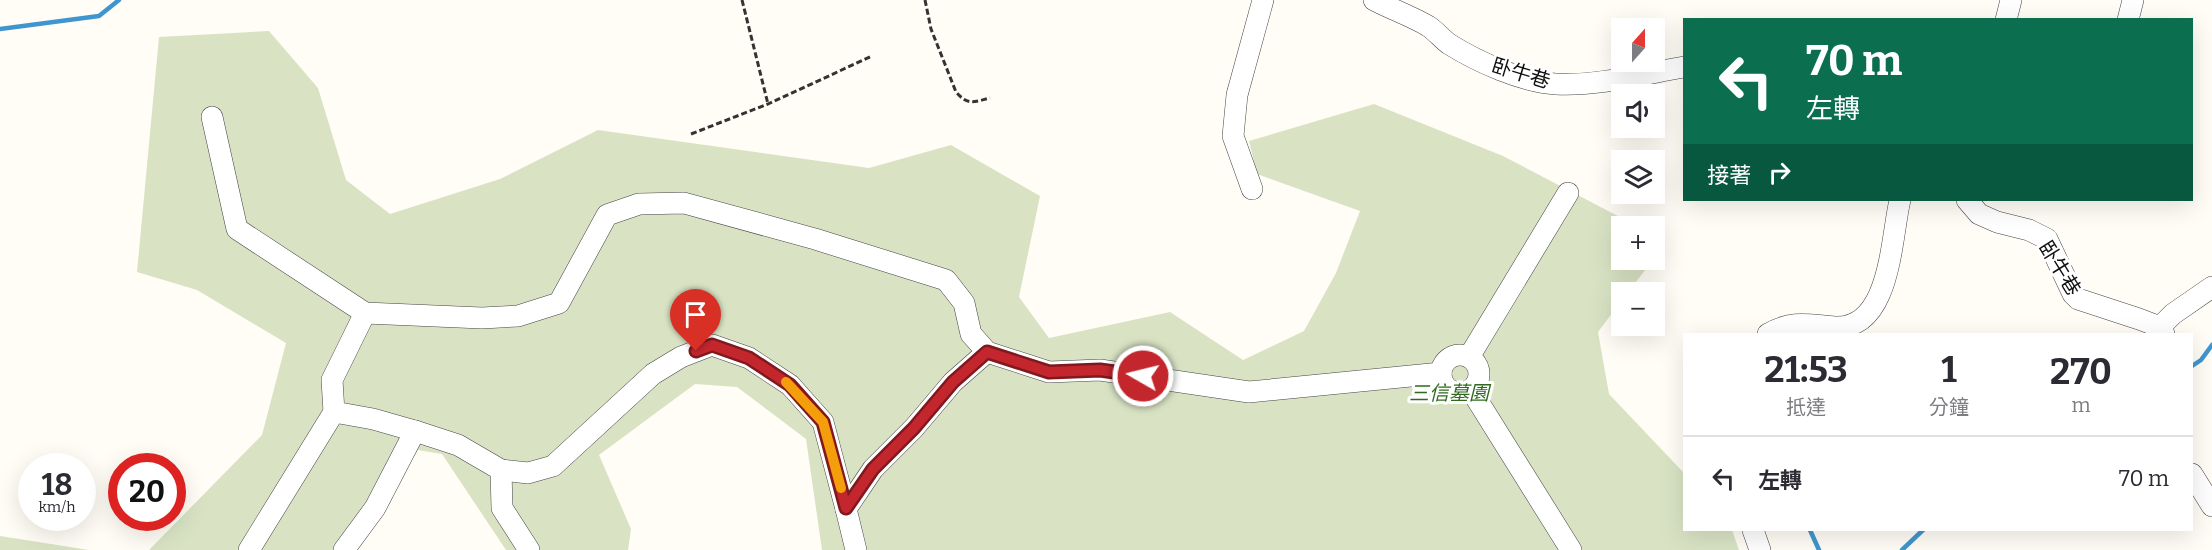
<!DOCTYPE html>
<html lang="zh-TW">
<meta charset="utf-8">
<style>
:root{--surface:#fff;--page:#f2f2f3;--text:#2b2b33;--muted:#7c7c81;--line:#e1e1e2}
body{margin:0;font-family:Bitter,"Noto Sans TC",serif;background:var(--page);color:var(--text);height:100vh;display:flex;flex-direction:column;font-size:22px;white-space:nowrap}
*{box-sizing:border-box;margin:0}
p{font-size:20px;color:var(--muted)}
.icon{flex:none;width:33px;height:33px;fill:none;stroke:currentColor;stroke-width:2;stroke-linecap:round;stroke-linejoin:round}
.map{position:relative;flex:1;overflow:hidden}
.side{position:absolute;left:1683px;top:333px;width:510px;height:198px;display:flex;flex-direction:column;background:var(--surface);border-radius:0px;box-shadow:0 6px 24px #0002}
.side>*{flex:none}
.hud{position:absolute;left:1683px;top:18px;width:510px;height:183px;border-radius:0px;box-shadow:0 6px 24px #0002;background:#0b6e4f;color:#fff;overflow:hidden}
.needle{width:39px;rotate:21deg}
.buttons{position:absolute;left:1611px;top:18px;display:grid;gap:12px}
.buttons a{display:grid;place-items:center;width:54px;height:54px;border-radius:0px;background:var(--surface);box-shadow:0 6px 24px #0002;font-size:30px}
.speed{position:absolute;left:18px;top:453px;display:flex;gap:12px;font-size:30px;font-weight:700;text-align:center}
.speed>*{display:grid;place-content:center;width:78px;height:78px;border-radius:50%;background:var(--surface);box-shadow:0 6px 24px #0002;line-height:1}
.speed small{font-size:15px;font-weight:400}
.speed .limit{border:9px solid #d22;background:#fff;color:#111}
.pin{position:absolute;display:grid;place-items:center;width:51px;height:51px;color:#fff;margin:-62px -26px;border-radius:50% 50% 50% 0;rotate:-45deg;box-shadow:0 0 6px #0007}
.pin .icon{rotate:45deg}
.me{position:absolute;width:66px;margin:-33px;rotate:278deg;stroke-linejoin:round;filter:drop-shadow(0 0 4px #0008)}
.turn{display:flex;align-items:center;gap:21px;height:126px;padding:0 24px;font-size:27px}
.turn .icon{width:78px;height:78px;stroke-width:2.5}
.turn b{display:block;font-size:42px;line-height:51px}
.then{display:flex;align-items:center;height:57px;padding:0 24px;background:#0003;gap:12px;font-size:22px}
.eta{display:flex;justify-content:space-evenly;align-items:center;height:102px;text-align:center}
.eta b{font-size:36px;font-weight:700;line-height:42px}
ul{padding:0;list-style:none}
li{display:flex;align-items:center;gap:18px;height:84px;padding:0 24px;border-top:2px solid var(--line)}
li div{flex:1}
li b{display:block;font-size:22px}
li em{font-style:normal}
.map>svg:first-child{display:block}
.cemetery{fill:#d9e3c4}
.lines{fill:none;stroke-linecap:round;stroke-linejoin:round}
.stream{stroke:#3f96cf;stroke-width:4.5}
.minor-casing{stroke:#444;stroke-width:22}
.path{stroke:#333;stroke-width:3;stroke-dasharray:6 3;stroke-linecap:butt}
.minor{stroke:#fff;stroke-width:21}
.route-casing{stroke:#7f191e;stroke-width:15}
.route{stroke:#c4262e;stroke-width:10}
.slow{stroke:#f59e0b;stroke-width:10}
.labels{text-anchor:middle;stroke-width:6;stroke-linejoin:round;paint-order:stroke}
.street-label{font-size:20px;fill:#111;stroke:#fff}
.park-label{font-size:20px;font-style:italic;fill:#2f6b1f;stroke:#fff}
</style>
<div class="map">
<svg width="2212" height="550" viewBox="0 0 2212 550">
<rect width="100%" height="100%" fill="#fffdf5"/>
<!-- cemetery -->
<g class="cemetery">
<polygon points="269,31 318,88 346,180 390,214 500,179 598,130 869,168 951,145 1040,196 1019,297 1049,338 1170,312 1243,360 1304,331 1336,273 1360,211 1257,174 1249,141 1374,104 1503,156 1637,226 1622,226 1622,260 1653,260 1628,292 1622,292 1621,301 1598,332 1609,394 1684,473 1684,530 1732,530 1739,550 822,550 806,439 737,387 695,384 599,455 631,529 628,550 506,550 442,454 418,450 348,550 149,550 262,435 286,343 197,290 137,272 159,37"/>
<polygon points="0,536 89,550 0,550"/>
</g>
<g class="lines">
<!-- stream -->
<g class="stream">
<polyline points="0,29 99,16 119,0"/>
<polyline points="2192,366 2201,360 2212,345"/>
<polyline points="1810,530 1819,550"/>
<polyline points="1902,550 1923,530"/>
</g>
<defs>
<g id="minor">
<path d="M1374,0c17,9 37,16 54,26 8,5 14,13 21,18 29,18 73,38 107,40 43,2 87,-10 128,-17"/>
<polyline points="2006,20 2011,0"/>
<polyline points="2128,20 2133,0"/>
<polyline points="212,117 237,229 365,313 482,318 518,316 559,303 607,215 639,204 684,203 815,239 946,280 964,303 971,334 987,352 1049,372 1100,370 1249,392 1441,373"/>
<polyline points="1252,189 1233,136 1237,95 1263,0"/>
<polyline points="1967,200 1979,214 1997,222 2029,230 2047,239 2073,294 2078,299 2139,319 2160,327 2164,334"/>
<polyline points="365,313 332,380 334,412 373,419 415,431 458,445 501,470 528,473 553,466 653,374 681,357 712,345 749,358 790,385 823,422 846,509"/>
<polyline points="2160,327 2173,314 2212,287"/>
<path d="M1768,334c24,-14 40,-9 67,-7 56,3 56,-90 65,-127"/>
<circle cx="1460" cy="374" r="19"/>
<polyline points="1469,357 1568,193"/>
<polyline points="1471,390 1571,550"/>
<polyline points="501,470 502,508 529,550"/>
<polyline points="2192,474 2212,506"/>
<polyline points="1753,530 1760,550"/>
<polyline points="249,550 334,412"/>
<polyline points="344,550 375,508 415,431"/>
<polyline points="856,550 846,509 873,469 914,428 953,382 987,352"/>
</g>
</defs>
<!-- minor casing -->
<use href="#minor" class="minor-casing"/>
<!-- path -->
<g class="path">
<polyline points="742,0 768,104"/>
<path d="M925,0l6,29 25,63c12,14 18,10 34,6"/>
<polyline points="691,134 768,104 872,56"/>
</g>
<!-- minor -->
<use href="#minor" class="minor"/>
</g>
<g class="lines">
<defs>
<polyline id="route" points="696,351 712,345 749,358 790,385 823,422 846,508 873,469 914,428 953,382 987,352 1049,372 1100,370 1143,376"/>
</defs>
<!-- route casing -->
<use href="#route" class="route-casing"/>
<!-- route -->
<use href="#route" class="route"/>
<!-- slow -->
<polyline class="slow" points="786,382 823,422 841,488"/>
</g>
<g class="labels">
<!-- street labels -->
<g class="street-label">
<text transform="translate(1521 73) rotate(17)" y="7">卧牛巷</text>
<text transform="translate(2060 268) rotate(58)" y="7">卧牛巷</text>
</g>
<!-- park labels -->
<g class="park-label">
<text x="1449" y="400">三信墓園</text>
</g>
</g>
</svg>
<div class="buttons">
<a><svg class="needle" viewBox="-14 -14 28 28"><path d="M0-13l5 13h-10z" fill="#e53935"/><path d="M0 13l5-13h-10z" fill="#7c7c81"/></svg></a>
<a><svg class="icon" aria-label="sound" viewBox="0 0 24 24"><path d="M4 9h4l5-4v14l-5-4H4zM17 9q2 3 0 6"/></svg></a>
<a><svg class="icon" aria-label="layers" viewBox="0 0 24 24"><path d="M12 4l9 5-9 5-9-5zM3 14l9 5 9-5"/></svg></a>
<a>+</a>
<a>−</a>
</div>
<div class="speed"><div>18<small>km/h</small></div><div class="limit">20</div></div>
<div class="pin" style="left:696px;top:351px;background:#d93025"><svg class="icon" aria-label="arrive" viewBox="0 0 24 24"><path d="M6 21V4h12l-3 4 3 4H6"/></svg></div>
<svg class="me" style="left:1143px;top:376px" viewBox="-20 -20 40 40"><circle r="17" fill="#c4262e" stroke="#fff" stroke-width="3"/><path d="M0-11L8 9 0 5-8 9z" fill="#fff"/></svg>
<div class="hud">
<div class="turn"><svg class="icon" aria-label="left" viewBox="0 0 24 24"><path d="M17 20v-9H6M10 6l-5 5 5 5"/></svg><div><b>70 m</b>左轉</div></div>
<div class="then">接著<svg class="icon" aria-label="right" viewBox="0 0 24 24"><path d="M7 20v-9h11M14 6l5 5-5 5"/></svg></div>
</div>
<section class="side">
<div class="eta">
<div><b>21:53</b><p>抵達</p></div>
<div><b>1</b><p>分鐘</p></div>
<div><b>270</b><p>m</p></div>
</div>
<ul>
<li><svg class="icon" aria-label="left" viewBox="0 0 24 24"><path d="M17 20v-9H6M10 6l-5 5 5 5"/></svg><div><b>左轉</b></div><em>70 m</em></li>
</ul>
</section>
</div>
